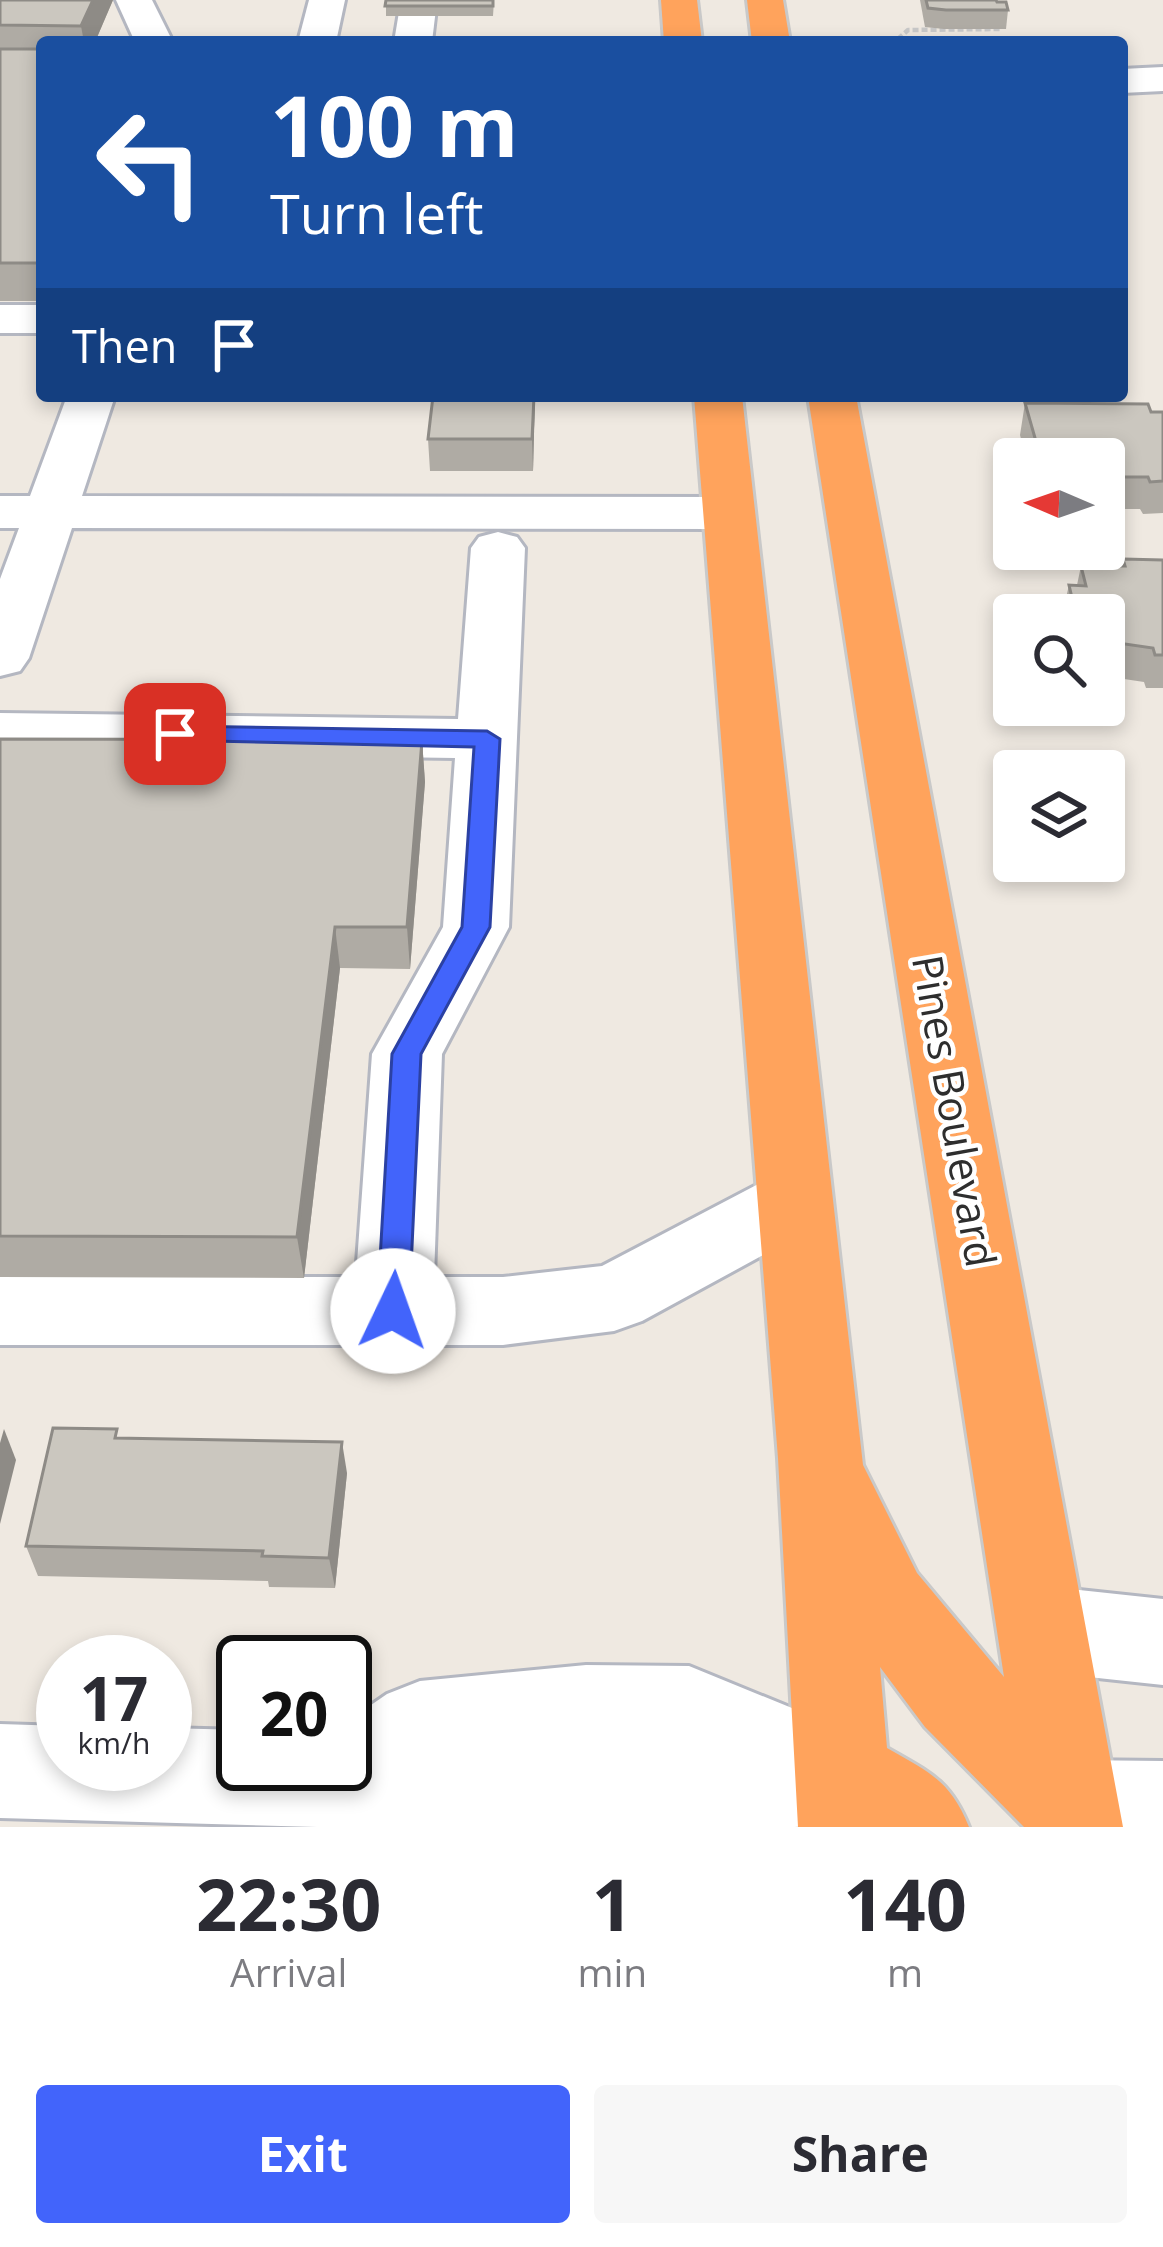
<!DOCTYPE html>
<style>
:root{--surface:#fff;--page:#f7f7f7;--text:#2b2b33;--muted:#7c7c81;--accent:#4264fb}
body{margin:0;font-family:"Open Sans",sans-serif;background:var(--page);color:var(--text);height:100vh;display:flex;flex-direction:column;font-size:45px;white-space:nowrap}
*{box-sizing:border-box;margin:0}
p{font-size:39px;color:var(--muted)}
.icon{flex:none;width:66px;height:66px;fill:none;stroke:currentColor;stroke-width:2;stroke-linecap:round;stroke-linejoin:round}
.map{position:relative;height:1827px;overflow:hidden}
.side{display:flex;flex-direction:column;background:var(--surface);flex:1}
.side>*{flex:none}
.hud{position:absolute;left:36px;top:36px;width:1092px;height:366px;border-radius:12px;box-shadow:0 6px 18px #0003;background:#1a4fa0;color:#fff;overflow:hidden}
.needle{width:78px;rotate:272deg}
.buttons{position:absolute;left:993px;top:438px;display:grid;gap:24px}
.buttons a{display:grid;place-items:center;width:132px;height:132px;border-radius:12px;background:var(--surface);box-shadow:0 6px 18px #0003;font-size:60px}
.speed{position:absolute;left:36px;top:1635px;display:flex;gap:24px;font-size:60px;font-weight:700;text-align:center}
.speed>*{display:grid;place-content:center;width:156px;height:156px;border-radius:50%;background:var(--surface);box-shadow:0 6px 18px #0003;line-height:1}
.speed small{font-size:30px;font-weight:400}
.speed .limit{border:6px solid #111;border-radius:18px;background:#fff;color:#111}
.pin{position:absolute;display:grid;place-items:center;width:102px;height:102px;color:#fff;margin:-51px;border-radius:24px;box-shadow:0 6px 18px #0006}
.me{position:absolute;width:132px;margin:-66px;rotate:3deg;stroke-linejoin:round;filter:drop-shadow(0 0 9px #0008)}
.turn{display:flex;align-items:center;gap:42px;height:252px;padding:0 36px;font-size:54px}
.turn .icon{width:156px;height:156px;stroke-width:2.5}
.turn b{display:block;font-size:84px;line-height:102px}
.then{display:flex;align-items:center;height:114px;padding:0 36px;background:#0003;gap:24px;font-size:45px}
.eta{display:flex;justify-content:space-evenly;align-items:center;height:204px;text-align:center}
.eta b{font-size:72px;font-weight:700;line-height:84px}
.action{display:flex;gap:24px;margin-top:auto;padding:24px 36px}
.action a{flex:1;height:138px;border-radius:12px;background:var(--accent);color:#fff;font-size:48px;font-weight:700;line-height:138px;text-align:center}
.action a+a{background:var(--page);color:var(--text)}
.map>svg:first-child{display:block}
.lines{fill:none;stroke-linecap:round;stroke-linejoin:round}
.minor-casing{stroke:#b4b7c1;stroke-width:6}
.highway-casing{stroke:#c9c9c9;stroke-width:6}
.path{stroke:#c9c9c9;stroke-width:4.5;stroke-dasharray:6 3;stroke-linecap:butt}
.minor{fill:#fff;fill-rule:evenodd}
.highway{fill:#ffa35c;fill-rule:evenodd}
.wall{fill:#afaba4}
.shaded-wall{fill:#8e8b86}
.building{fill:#cbc7bf;stroke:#8e8b86;stroke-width:3}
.route{fill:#4264fb;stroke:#2b41a3;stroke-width:3}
.labels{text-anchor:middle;stroke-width:9;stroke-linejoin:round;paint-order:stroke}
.street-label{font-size:42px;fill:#2e2e2e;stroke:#fff}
</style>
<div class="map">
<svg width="1163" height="1827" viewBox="0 0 1163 1827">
<rect width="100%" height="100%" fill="#efe9e1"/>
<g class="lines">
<defs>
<g id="minor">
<polygon points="116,0 152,0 173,42 135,42"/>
<polygon points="309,0 345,0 336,42 298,42"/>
<polygon points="401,0 437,0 432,42 394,42"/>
<polygon points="1163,67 1163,91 1122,93 1122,69"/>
<rect x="0" y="305" width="42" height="28"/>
<polygon points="67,396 115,396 82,496 729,497 748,502 755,513 748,524 729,529 72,528 29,658 20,671 0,676 0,579 19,528 0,528 0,496 30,496"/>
<polygon points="498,532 517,537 525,548 509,927 442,1054 434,1277 503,1277 602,1266 768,1179 795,1170 822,1179 833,1201 822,1223 642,1321 614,1331 503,1345 0,1345 0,1277 356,1277 372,1054 443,927 455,758 0,751 0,713 458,719 471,548 479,537"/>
<polygon points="1042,1586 1163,1599 1163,1685 1042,1672 1010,1659 997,1629 1010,1599"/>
<polygon points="586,1665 689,1666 875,1742 889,1775 875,1808 842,1822 795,1827 317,1827 0,1818 0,1724 63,1726 63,1764 165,1764 165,1728 243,1730 243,1764 345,1764 345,1723 387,1694 420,1681"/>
<polygon points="1072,1760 1163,1761 1163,1827 1032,1827 1024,1808 1038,1774"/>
</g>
<g id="highway">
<polygon points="661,0 697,0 702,42 664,42"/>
<polygon points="747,0 783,0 790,42 752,42"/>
<path d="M694,396h48l121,1069 54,108 87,104 -196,-1281h48l267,1431h-99l-99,-100 -45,-60 7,81c43,25 63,32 82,79h-171l-20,-369z"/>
</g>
</defs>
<!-- minor casing -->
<use href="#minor" class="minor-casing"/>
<!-- highway casing -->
<use href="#highway" class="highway-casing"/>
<!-- path -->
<polyline class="path" points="898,39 908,30 1000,29 997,20"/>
<!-- minor -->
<use href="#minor" class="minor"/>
<!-- highway -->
<use href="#highway" class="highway"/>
</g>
<!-- wall -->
<g class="wall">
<polygon points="0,0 113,0 95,42 42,42 42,301 0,301"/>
<polygon points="386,0 494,0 493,16 386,16"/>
<polygon points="920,0 996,0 1008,10 1006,29 944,29 925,27"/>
<polygon points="433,396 535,396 533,471 430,471 428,439"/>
<polygon points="1025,403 1163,412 1163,513 1143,514 1140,509 1104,509 1104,459 1026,459 1020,435"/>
<polygon points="1123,559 1163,560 1163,688 1146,688 1144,682 1104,676 1104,615 1062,615 1069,585 1077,585 1081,566 1122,566"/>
<polygon points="0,739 422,740 425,782 410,969 340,968 304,1278 0,1277"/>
<polygon points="119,1438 347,1473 335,1588 269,1587 268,1581 38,1576 26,1546"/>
</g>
<!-- shaded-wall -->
<g class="shaded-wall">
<polygon points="93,0 113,0 95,42 84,42 81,26"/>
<polygon points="534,396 535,396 533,471 532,439"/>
<polygon points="422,740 425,782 410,969 407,927"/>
<polygon points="335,927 340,968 304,1278 297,1237"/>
<polygon points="4,1429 16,1460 0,1524 0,1443"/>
<polygon points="342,1442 347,1473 335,1588 329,1558"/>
</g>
<!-- building -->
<g class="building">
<polygon points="0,0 93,0 81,26 0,25"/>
<polygon points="386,0 493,0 493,6 385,6"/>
<polygon points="926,0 996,0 997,2 1006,2 1008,10 946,10 928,8"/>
<rect x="0" y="49" width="42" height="214"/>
<polygon points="433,396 534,396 532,439 428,439"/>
<polygon points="1025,403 1148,404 1151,412 1163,412 1163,481 1150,482 1148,477 1104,477 1104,459 1041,459"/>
<polygon points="1123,559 1163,560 1163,655 1155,655 1153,648 1104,641 1104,615 1076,615 1069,585 1086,586 1081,566 1125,566"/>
<polygon points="0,739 422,740 407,927 335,927 297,1237 0,1236"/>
<polygon points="53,1428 117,1429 115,1438 342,1442 329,1558 262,1556 263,1551 26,1546"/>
</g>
<!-- route -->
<polygon class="route" points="175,726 487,731 500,739 490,927 421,1054 409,1311 405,1321 393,1325 381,1321 377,1311 392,1054 462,927 474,747 166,740 162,734"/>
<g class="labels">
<!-- street labels -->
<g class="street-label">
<text transform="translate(954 1111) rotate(80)" y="15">Pines Boulevard</text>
</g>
</g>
</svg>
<div class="buttons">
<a><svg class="needle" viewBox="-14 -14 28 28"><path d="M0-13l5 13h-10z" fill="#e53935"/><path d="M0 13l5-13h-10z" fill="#7c7c81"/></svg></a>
<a><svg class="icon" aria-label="search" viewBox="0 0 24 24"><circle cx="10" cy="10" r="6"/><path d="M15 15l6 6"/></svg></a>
<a><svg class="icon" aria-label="layers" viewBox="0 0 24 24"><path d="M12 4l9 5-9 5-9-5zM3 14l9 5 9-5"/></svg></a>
</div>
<div class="speed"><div>17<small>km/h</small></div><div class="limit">20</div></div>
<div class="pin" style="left:175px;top:734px;background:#d93025"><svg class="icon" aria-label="arrive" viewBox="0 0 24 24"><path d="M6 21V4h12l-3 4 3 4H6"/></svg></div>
<svg class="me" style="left:393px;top:1311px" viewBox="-20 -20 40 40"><circle r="19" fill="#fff"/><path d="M0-13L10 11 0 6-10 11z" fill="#4264fb"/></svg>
<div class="hud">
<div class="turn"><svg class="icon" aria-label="left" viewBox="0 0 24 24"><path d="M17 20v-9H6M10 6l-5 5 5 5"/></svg><div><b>100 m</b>Turn left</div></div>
<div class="then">Then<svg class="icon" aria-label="arrive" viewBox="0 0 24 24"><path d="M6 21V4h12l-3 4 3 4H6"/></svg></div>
</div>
</div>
<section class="side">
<div class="eta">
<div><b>22:30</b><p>Arrival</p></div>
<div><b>1</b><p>min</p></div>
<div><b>140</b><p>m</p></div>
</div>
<div class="action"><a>Exit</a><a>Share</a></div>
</section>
